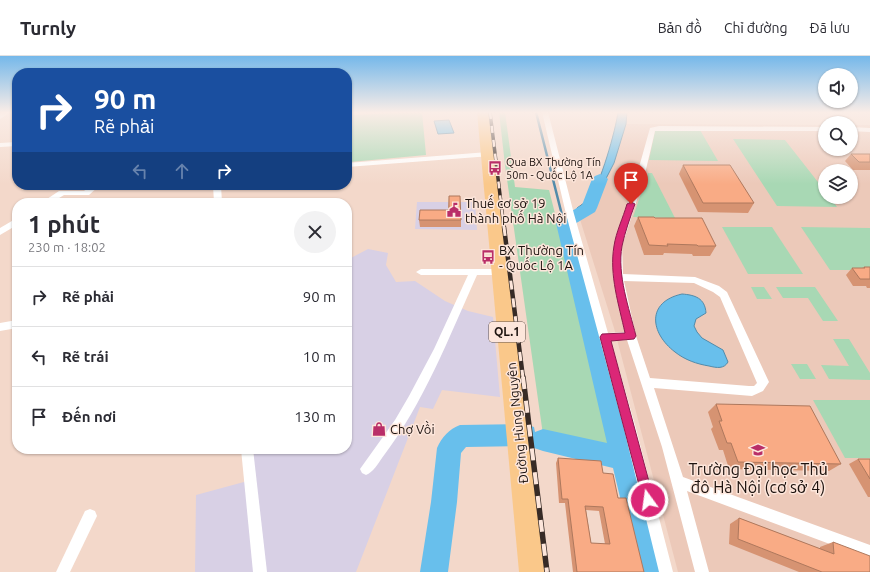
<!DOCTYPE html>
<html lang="vi">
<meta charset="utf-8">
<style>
:root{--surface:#fff;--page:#f2f2f3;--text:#2b2b33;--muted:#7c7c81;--line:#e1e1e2}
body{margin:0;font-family:Ubuntu,sans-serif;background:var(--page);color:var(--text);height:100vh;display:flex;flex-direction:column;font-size:15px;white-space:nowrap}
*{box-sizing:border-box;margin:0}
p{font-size:13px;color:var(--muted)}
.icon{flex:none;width:22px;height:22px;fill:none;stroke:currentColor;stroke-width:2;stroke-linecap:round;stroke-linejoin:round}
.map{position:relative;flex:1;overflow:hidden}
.details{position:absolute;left:12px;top:142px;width:340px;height:256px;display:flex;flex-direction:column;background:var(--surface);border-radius:16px;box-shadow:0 1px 3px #0004}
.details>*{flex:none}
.guide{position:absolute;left:12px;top:12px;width:340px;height:122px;border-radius:16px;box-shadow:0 1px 3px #0004;background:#1a4fa0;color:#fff;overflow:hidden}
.tools{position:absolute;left:818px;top:12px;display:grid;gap:8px}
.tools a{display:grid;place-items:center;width:40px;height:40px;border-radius:50%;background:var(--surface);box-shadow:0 1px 3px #0004;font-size:20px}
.pin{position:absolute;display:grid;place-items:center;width:34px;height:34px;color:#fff;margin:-41px -17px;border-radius:50% 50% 50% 0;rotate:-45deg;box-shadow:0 0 4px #0007}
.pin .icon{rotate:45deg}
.me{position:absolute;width:44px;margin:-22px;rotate:346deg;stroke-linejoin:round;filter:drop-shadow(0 0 3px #0008)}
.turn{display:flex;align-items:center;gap:14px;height:84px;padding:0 16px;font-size:18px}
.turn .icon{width:52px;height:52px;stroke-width:2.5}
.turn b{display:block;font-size:28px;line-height:34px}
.lanes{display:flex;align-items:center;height:38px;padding:0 16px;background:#0003;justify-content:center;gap:20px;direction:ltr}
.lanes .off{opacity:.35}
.round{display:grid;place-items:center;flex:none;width:42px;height:42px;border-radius:21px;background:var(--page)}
.headline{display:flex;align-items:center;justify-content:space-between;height:68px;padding:0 16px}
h1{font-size:24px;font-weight:700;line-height:30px}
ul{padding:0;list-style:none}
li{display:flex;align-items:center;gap:12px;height:60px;padding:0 16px;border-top:1px solid var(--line)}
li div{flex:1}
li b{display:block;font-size:15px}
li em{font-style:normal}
header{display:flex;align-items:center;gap:24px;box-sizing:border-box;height:56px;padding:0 20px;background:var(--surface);border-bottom:1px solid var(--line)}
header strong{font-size:19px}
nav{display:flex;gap:22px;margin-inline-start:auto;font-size:14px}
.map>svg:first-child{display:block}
.commercial{fill:#d8d0e5}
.built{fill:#ecc9b9;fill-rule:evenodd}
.green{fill:#a8d8b4}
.water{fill:#68bfec;stroke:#528baa}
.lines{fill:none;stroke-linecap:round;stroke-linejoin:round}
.stream{stroke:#528baa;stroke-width:2.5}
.river{fill:#68bfec;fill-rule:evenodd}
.street{fill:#fff;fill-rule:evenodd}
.highway{fill:#fac88a;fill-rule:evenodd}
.rail-far2-casing{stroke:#372b26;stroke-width:3.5}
.rail-far1-casing{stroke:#372b26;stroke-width:4.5}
.rail-casing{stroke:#372b26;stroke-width:5.5}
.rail-far2{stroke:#fde6db;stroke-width:2.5;stroke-dasharray:7;stroke-linecap:butt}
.rail-far1{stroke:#fde6db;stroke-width:3;stroke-dasharray:9;stroke-linecap:butt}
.rail{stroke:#fde6db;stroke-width:4;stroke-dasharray:12;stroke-linecap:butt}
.wall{fill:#d69372;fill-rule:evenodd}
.building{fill:#f9ab85;stroke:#ae785d;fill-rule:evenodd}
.route{fill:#db2777;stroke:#8e194d}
.labels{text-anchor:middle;stroke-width:3;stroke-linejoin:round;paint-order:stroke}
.far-poi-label{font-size:11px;fill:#1d130f;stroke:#fde6db;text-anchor:start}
.shield{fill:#fde6db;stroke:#60524c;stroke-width:1}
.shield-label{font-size:12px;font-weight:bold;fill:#1d130f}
.poi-label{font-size:13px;fill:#1d130f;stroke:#fde6db;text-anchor:start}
.street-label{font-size:13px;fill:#1d130f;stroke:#fde6db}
.near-poi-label{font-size:16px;fill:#1d130f;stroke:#fde6db}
</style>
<header>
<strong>Turnly</strong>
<nav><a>Bản đồ</a><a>Chỉ đường</a><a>Đã lưu</a></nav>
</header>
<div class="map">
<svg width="870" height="516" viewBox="0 0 870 516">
<rect width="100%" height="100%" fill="#f3d8ca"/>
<!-- commercial -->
<g class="commercial">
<polygon points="417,146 475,146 477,174 415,173"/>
<polygon points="368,193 388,197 386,209 396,226 415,225 445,245 468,255 493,261 500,341 442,334 433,353 420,351 356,516 195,516 196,439 255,423 253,393 347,393 347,210 349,203"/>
</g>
<!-- built -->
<path class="built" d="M626,68l199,1v24h26v-24h19v447h-192l-64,-244 -36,-115 16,-11 20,-39zM825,115h26v26h-26z"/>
<!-- green -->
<g class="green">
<polygon points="422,56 426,99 350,106 353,59"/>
<polygon points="499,56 505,56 515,131 549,134 615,393 545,393 505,109"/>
<polygon points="658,73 700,74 718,105 649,104 655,75"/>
<polygon points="733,83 785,84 825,135 825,141 830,141 837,151 777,150"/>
<polygon points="648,117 652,117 675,162 633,161"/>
<polygon points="722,171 772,171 803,218 748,218"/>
<polygon points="801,171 870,172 870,214 830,214"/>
<polygon points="751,231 764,231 772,243 757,243"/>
<polygon points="776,231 815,231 838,265 823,265 808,242 783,242"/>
<polygon points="833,283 849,283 870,317 870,324 829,323 821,309 849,310"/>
<polygon points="791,308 807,308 816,323 800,323"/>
<polygon points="813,344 870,344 870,402 845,402"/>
</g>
<!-- water -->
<g class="water">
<path d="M618,56h9l-1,12 -12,39 -20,39 -16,11 -1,-5c4,-3 9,-6 12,-9 11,-13 27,-70 29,-87z"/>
<polygon points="449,64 454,77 438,78 434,65"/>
<path d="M682,238c13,1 23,4 24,19l-10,6 -2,7 3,6 5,6 21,12 5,12c-4,7 -11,6 -19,4 -12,-2 -24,-6 -34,-14 -25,-19 -29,-50 7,-58z"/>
</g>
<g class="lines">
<!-- stream -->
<polyline class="stream" points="536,56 564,167"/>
<!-- river -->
<path class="river" d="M600,118l5,2 3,3 -11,29 -2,4 -22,13 93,347h-28l-25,-104 -70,-17 -9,-3 -2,-5 -7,3 -59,1 -5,6 -4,49 -9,70h-28l11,-70 6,-54c5,-11 12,-19 23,-23l65,-1 9,3 1,5 8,-3 64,14 -51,-220 2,-4 24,-14 10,-26 3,-3z"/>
<!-- street -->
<g class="street">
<polygon points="4,56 11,56 0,63 0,58"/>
<path d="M542,56h6l26,102 34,119 17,-1 -12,-55 1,-31 22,-68 14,-50 9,-2 166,1v4h-170l-11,47 -22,68 1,28 72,3 24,9 8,6 42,90 -6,9 -11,5 -98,-8 29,89 187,68v14l-183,-68 22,81h-14l-33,-125 -35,-107 -16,1 24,84 38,147h-14l-36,-147 -57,-211zM624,225l70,2 19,9 7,5 37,86 -3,3h-5l-99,-8 -14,-42z"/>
<polygon points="851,71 870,72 870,76 851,75"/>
<polygon points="17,86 17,90 0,91 0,87"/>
<polygon points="488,96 491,96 491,100 347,111 347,107"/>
<polygon points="91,129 100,129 89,139 64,139 51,147 41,147 59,135 84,135"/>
<polygon points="213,129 221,129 222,147 214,147"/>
<polygon points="17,162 17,169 0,179 0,172"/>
<path d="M421,213h80l5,3 -5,3h-24c-28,62 -53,128 -95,183 -4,6 -9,14 -16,17l-4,-2 -2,-4 35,-49 14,-24 25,-47 34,-74h-47l-5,-3z"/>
<polygon points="17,264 17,272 0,275 0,267"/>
<polygon points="241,393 253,393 267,516 253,516"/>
<polygon points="90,453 95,455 97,460 70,516 56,516 85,455"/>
</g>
<!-- highway -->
<polygon class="highway" points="477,56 489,56 545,516 519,516"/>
<defs>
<polyline id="rail-far2" points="490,56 504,172"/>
<polyline id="rail-far1" points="504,171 523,322"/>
<polyline id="rail" points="523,321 547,516"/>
</defs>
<!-- rail-far2 casing -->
<use href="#rail-far2" class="rail-far2-casing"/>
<!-- rail-far1 casing -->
<use href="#rail-far1" class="rail-far1-casing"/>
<!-- rail casing -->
<use href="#rail" class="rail-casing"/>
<!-- rail-far2 -->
<use href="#rail-far2" class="rail-far2"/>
<!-- rail-far1 -->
<use href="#rail-far1" class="rail-far1"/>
<!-- rail -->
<use href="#rail" class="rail"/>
</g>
<!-- wall -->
<g class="wall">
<polygon points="851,98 870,98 870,114 853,114 845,105"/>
<polygon points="683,109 754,147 748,157 698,156 679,118"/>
<polygon points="449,140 461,164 461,171 420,171 419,164 448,154"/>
<polygon points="638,161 655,162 716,190 710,200 693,200 692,198 664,197 663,199 644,199 634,170"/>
<polygon points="864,211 870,211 870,232 867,232 866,230 853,230 846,219 852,212 862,212"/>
<polygon points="716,348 841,408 829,415 729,413 723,394 719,394 711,373 713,371 708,356"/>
<path d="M558,402l45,15 15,25 26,74h-71l-8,-69h-6l-3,-40zM586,454l13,1 6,33 -14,-1z"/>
<polygon points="858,403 870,403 870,441 868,441 849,408"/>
<polygon points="739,462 820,493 820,491 833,486 870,516 799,516 729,488 730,468"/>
</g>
<!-- building -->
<g class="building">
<polygon points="851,98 870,98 870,106 859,106"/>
<polygon points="683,109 730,109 754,147 703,147"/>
<polygon points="449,140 460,140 461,164 419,164 420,154 449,154"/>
<polygon points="638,161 654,161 655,162 702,162 716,190 698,190 697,189 667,188 668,190 649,189"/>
<polygon points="864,211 870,211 870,223 860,223 852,212 865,212"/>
<polygon points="716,348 810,350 841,408 738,406 731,387 727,387 719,365 722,365"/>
<path d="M558,402l43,3 2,12 10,1 5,24h8l18,74h-67l-9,-73h-6zM585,450l18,1 7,37 -19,-1z"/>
<polygon points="858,403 870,403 870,423"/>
<polygon points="739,462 834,498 833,486 870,500 870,516 822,516 738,483"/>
</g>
<!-- sky -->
<linearGradient id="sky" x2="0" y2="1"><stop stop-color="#75b8ea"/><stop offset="0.44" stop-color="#faede7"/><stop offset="1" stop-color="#faede7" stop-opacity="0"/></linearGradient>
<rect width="870" height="128" fill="url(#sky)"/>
<!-- route -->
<path class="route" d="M631,146l4,2c-5,14 -10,28 -13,42 -5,29 7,62 14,90l-2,3 -23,2 43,159 -1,4 -5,2 -4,-2 -1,-4 -43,-163 2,-3 23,-1c-6,-28 -16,-58 -11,-87 2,-14 9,-28 13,-42z"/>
<!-- icons -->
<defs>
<symbol id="bus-bare" viewBox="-9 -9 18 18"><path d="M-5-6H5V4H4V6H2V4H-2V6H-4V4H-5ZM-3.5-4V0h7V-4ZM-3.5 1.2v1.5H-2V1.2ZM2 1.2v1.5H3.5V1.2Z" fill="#b92e68" stroke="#fde6db" stroke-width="2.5" paint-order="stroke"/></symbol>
<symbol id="civic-bare" viewBox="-9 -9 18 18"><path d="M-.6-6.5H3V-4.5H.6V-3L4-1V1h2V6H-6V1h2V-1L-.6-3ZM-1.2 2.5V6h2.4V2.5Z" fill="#b92e68" stroke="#fde6db" stroke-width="2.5" paint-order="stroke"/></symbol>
<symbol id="shop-bare" viewBox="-9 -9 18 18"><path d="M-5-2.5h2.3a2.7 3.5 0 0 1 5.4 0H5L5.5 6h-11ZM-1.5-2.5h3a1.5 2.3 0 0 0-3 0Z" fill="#b92e68" stroke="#fde6db" stroke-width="2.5" paint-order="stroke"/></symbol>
<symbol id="university-bare" viewBox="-9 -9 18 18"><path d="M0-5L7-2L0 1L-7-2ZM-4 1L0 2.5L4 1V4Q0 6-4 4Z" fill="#b92e68" stroke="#fde6db" stroke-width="2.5" paint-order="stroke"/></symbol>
</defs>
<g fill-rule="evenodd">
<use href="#bus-bare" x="485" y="102" width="20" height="20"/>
<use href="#civic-bare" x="444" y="144" width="20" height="20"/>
<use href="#bus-bare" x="478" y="191" width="20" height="20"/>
<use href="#shop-bare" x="369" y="363" width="20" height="20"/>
<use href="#university-bare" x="748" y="384" width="20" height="20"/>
</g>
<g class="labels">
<!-- far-poi labels -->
<g class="far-poi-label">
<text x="506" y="110">Qua BX Thường Tín<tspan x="506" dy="13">50m - Quốc Lộ 1A</tspan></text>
</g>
<!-- shield labels -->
<rect class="shield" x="489" y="266" width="36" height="20" rx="3"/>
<g class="shield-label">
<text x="507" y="280">QL.1</text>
</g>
<!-- poi labels -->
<g class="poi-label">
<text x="465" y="152">Thuế cơ sở 19<tspan x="465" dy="15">thành phố Hà Nội</tspan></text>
<text x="499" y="199">BX Thường Tín<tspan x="499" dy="15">- Quốc Lộ 1A</tspan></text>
<text x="390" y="378">Chợ Vồi</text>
</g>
<!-- street labels -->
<g class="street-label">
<text transform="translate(517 367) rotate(-96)" y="5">Đường Hùng Nguyên</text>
</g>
<!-- near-poi labels -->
<g class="near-poi-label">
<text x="758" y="419">Trường Đại học Thủ<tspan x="758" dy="18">đô Hà Nội (cơ sở 4)</tspan></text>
</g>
</g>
</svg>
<div class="tools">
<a><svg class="icon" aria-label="sound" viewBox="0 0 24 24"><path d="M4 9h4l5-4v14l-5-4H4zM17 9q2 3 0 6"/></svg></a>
<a><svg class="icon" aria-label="search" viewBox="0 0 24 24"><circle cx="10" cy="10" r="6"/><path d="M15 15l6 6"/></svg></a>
<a><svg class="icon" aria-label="layers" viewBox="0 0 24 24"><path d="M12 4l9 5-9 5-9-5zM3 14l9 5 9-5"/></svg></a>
</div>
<div class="pin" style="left:631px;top:148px;background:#d93025"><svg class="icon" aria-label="arrive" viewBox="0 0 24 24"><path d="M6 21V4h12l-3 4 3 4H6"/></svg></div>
<svg class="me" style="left:648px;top:444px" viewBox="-20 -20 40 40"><circle r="17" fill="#db2777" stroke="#fff" stroke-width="3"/><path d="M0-11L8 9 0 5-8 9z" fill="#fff"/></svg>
<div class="guide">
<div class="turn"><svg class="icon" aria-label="right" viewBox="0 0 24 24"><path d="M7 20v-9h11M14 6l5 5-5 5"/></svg><div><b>90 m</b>Rẽ phải</div></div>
<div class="lanes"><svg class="icon off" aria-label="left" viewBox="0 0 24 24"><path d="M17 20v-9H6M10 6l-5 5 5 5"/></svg><svg class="icon off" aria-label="ahead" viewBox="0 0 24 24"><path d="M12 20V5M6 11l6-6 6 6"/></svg><svg class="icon" aria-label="right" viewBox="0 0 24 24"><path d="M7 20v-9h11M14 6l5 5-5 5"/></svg></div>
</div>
<section class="details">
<div class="headline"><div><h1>1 phút</h1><p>230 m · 18:02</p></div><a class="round"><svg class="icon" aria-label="close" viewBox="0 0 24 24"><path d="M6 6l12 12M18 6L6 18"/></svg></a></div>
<ul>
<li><svg class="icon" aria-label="right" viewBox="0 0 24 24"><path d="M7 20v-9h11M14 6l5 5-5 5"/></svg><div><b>Rẽ phải</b></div><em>90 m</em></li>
<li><svg class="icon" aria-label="left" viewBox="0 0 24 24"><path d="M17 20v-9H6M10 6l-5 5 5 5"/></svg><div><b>Rẽ trái</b></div><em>10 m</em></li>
<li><svg class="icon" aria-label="arrive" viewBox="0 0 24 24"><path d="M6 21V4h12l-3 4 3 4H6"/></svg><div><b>Đến nơi</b></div><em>130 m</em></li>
</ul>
</section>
</div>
